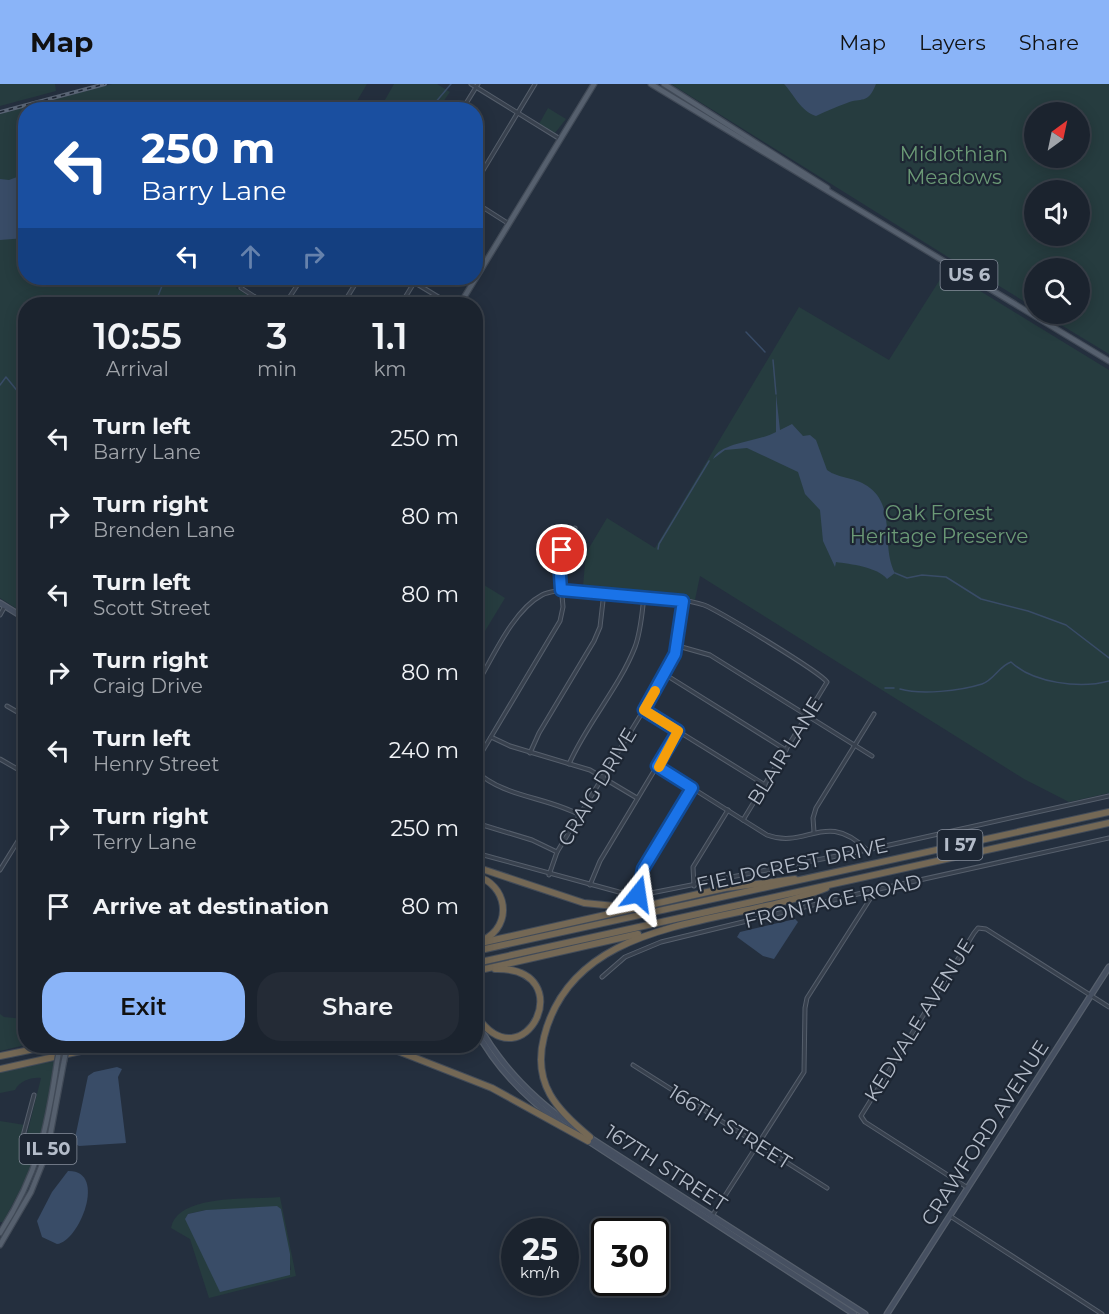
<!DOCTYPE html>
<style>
:root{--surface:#1b232e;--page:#242b36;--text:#f1f3f6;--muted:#a0a4aa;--line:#39404a;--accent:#8ab4f8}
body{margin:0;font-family:Montserrat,sans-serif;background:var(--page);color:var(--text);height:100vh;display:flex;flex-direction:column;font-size:22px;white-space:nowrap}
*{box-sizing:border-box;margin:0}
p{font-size:20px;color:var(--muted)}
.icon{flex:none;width:33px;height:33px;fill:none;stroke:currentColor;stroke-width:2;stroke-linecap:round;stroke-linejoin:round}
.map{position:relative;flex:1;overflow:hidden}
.side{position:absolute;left:18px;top:213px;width:465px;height:756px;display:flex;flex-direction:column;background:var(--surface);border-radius:24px;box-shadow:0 3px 15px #0003,0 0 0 2px var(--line)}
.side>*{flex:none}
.top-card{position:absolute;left:18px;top:18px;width:465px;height:183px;border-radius:24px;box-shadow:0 3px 15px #0003,0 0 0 2px var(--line);background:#1a4fa0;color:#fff;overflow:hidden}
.needle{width:39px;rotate:33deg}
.tools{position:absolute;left:1024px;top:18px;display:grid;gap:12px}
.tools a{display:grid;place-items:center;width:66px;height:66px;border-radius:50%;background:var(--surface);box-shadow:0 3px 15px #0003,0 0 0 2px var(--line);font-size:30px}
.speed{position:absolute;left:501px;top:1134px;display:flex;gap:12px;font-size:30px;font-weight:700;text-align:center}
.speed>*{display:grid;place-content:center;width:78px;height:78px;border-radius:50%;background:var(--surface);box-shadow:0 3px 15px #0003,0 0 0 2px var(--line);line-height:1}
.speed small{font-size:15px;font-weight:400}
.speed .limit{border:3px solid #111;border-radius:9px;background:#fff;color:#111}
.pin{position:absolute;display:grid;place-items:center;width:51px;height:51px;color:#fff;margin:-26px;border:3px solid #fff;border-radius:50%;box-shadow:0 2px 6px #0007}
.me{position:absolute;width:66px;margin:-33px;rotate:15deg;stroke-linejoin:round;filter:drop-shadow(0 0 4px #0008)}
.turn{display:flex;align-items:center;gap:21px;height:126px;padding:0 24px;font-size:27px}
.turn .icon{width:78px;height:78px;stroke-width:2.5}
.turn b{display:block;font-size:42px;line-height:51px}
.lanes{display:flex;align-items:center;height:57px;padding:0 24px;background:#0003;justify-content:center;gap:30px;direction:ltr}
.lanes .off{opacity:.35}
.eta{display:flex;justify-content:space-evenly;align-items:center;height:102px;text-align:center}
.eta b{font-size:36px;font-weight:600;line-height:42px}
.button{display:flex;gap:12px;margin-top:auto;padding:12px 24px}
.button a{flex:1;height:69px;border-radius:24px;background:var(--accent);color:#111;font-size:24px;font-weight:600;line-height:69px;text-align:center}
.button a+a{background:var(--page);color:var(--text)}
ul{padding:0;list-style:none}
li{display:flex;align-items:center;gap:18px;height:78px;padding:0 24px}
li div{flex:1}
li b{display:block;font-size:22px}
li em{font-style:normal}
header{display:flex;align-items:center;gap:36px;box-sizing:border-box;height:84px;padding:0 30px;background:var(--accent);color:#111}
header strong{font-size:28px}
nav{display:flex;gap:33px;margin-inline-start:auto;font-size:21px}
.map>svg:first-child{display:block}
.green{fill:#263c3f;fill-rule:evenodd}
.water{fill:#394c67}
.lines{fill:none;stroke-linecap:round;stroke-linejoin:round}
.stream{stroke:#394c67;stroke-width:1.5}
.minor-casing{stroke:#565f6c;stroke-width:5}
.secondary-casing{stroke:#565f6c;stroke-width:7}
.primary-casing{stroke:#414a57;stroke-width:7}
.motorway-casing{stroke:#434c59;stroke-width:8}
.minor{stroke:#38414e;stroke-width:3}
.secondary{stroke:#465061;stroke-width:4.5}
.primary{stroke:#56606e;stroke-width:4.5}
.motorway{stroke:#746855;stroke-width:6}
.rail-casing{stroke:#5a6575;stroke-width:4}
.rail{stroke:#1d2633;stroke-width:1.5;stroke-dasharray:4.5;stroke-linecap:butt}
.primary-bridge-casing{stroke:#414a57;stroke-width:7;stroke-linecap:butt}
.primary-bridge{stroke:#56606e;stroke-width:4.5}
.route-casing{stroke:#114b97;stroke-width:15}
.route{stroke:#1a73e8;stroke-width:10}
.slow{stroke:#f59e0b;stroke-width:10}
.labels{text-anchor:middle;stroke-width:4.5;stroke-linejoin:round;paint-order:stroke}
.shield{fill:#1d2633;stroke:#878f9c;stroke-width:1.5}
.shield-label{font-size:18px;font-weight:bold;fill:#b4bcc9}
.park-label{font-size:20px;fill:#6b9a76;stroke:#1d2633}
.street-label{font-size:20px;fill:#b4bcc9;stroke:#1d2633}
</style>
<header>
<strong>Map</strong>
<nav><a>Map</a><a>Layers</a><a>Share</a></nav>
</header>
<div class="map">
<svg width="1109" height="1230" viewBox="0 0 1109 1230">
<rect width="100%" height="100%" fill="#242f3e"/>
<!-- green -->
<g class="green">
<polygon points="0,0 55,0 56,7 0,22"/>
<polygon points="112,0 367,0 357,17 374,25 26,26 26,194 242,194 236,204 262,220 26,220 25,530 0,514 0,30"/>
<polygon points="394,0 437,0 450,8 438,25 374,25 381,23"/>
<path d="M671,0h438v270l-66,-40h37v-46h-45v40l-72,-44 -7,-2zM1035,28h45v46h-45zM1035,106h45v46h-45z"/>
<polygon points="548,24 566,35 555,49 539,40"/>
<polygon points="946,186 1109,286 1109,709 1069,718 1024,695 700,492 695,516 583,502 586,469 607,434 655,464 799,223 889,276"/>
<polygon points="476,496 505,514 476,562"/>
<polygon points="0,930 4,933 25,935 25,961 0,967"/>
<path d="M55,977l-15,81 -3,5 -5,1 -6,-10 15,-60c-10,-1 -21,3 -26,12l-15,3v-21z"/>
<polygon points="0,1037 25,1041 21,1060 34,1071 26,1095 3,1138 0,1138"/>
<path d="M280,1113l16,79 -87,22 -19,-59 -19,-11c7,-35 81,-28 109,-31zM281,1125l10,61 -105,-51 2,-5 18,-4z"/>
</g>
<!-- water -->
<g class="water">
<path d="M784,0h92c-8,21 -15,13 -29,19 -11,4 -21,8 -31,13 -15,-4 -23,-23 -32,-32z"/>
<polygon points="25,90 25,154 0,156 0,95 9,96"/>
<path d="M776,310l4,36 12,-6 11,12 7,-1 6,5 11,30c12,9 30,7 43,18 26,20 11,59 25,85l-8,6c-9,-12 -37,-15 -51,-17l-1,5 -12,-26 -3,-31 -15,-16 -7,-22 -51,-24 -22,2 -12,9c8,-17 45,-17 63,-27z"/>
<polygon points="795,835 798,838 774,875 763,872 737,853 740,848"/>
<polygon points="117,983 122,985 118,993 126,1059 79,1062 74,1059 88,992 94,988"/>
<path d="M68,1087c40,-1 11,71 -11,73l-15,-7 -5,-16 15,-29z"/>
<polygon points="277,1122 281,1125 290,1170 290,1191 220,1208 185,1135 188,1130 206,1126"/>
</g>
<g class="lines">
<!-- stream -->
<g class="stream">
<polyline points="429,26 451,0"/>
<polyline points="137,220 158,212 164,197 172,194"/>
<polyline points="746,248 765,268"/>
<polyline points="773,276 776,310"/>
<polyline points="0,301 6,293 19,309 26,308"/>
<polyline points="658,465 659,460 709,377"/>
<polyline points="895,489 907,494 922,491 946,493 981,515 1028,527 1066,541 1109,574"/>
<polyline points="885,604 894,604"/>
<path d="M900,605c21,6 60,2 82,-5 12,-4 17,-18 29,-22 22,21 69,27 98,19"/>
</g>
<defs>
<g id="minor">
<polyline points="471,0 560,55"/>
<polyline points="462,26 478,0"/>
<polyline points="476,98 535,0"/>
<polyline points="476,119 509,140"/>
<polyline points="245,194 241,204 266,220"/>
<polyline points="407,194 450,220"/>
<polyline points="285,220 302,194"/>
<polyline points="343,220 359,194"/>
<polyline points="401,220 417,194"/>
<polyline points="476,348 476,349"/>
<polyline points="0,531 5,522"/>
<polyline points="678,562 710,571 872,672"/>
<polyline points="666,591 786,666"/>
<path d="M476,602c16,-27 37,-76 66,-91 22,-12 136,1 162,10 15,6 116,67 123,77l-84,138"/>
<polyline points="7,622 26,633"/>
<polyline points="644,626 765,701"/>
<polyline points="491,653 510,662 590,686 637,714"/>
<polyline points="530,669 539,649 594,557 600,543 604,508"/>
<polyline points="0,675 26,690"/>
<polyline points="476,678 560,537 563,523 559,476 575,444"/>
<path d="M569,680c18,-41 50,-76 66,-117 6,-16 7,-34 9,-51"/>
<path d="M657,682l110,69c40,15 58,-26 100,15"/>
<path d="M476,687c27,26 71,26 104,44"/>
<polyline points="476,739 532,756 557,768"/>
<polyline points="814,748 813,734 816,724 874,630"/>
<polyline points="476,769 619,808 651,809 867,766 1109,712"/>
<polyline points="0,786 26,744"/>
<polyline points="549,791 557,768 670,583 679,555 683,517"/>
<polyline points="590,801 600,777 678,647"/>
<polyline points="694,802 693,783 728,726"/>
<polyline points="638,810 643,785 692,704"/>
<polyline points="602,893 625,873 661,858 870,807 1109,754"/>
<polyline points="633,981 827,1104"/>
<polyline points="34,1011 23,1052 25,1062 40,1067"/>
<polyline points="968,1104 865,1038 861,1032 974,849 978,844 986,845 1109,923"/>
<polyline points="712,1132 804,988 805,924 807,914 870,815 870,807"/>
<polyline points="950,1132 1102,1230"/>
</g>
<g id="secondary">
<polyline points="0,519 26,535"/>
<path d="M476,937c24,45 59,80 101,108"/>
<path d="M476,946c20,38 51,69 86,94"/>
<polyline points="589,1053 865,1230"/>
<polyline points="587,1056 854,1230"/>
<polyline points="887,1230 1109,883"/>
</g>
<g id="primary">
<polyline points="651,0 1109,277"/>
<polyline points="664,0 827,104"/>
<polyline points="460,220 594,0"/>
<path d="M0,1149c38,-59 47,-103 57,-171"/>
<polyline points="0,1161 31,1108 47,1068 64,977"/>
</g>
<g id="motorway">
<polyline points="476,783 584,819 625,823"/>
<path d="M476,792c31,8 38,49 7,64"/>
<polyline points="476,860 725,804 795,795"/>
<polyline points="476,867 1109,728"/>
<polyline points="476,879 1109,739"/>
<polyline points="476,887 638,850"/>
<path d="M476,931c48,72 107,-48 19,-46"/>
<polyline points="385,962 492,1004 588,1057"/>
<polyline points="408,962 428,967 444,962"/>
<polyline points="0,972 49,962"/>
<polyline points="0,985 103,962"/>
<path d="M590,1053c-33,-27 -58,-53 -46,-100 31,-124 188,-110 282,-149"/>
</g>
</defs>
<!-- minor casing -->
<use href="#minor" class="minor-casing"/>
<!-- secondary casing -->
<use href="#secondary" class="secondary-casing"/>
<!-- primary casing -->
<use href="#primary" class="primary-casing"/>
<!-- motorway casing -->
<use href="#motorway" class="motorway-casing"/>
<!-- minor -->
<use href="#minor" class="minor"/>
<!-- secondary -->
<use href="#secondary" class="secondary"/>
<!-- primary -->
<use href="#primary" class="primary"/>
<!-- motorway -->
<use href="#motorway" class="motorway"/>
<defs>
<polyline id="rail" points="0,28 105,0"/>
</defs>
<!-- rail casing -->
<use href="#rail" class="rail-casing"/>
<!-- rail -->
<use href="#rail" class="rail"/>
<defs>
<g id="primary-bridge">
<polyline points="64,977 67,962"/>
<polyline points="57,978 60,962"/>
</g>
</defs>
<!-- primary-bridge casing -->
<use href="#primary-bridge" class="primary-bridge-casing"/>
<!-- primary-bridge -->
<use href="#primary-bridge" class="primary-bridge"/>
</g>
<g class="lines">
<defs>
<polyline id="route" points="562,466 559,476 561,506 683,517 675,570 644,626 678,647 657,682 692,704 643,785 638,810"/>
</defs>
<!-- route casing -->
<use href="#route" class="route-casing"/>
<!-- route -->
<use href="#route" class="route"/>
<!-- slow -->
<polyline class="slow" points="655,607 644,626 678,647 659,683"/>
</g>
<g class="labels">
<!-- shield labels -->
<g class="shield">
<rect x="940.5" y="176" width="57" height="30" rx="4.5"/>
<rect x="937.5" y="746" width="45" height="30" rx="4.5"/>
<rect x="19.5" y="1050" width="57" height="30" rx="4.5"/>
</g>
<g class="shield-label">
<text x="969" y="197">US 6</text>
<text x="960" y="767">I 57</text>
<text x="48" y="1071">IL 50</text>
</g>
<!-- park labels -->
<g class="park-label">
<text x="954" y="77">Midlothian<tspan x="954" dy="23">Meadows</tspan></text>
<text x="939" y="436">Oak Forest<tspan x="939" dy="23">Heritage Preserve</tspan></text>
</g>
<!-- street labels -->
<g class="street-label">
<text transform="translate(785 667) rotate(-58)" y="7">BLAIR LANE</text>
<text transform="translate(597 703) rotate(-59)" y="7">CRAIG DRIVE</text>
<text transform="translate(792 781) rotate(-12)" y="7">FIELDCREST DRIVE</text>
<text transform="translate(833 817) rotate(-13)" y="7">FRONTAGE ROAD</text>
<text transform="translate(919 936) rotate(-58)" y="7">KEDVALE AVENUE</text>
<text transform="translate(730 1043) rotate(32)" y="7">166TH STREET</text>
<text transform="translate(985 1049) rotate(-57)" y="7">CRAWFORD AVENUE</text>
<text transform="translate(666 1084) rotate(33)" y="7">167TH STREET</text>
</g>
</g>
</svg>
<div class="tools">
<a><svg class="needle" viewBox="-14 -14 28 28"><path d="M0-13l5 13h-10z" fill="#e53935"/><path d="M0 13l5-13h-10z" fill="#a0a4aa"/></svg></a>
<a><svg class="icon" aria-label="sound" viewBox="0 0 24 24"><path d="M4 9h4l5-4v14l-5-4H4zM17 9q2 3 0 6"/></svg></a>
<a><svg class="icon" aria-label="search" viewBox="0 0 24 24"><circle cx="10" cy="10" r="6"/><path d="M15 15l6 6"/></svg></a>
</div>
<div class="speed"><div>25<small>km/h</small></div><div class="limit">30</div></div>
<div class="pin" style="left:562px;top:466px;background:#d93025"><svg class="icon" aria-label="arrive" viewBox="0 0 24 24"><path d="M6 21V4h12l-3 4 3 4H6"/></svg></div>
<svg class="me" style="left:638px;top:810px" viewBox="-20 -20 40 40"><path d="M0-17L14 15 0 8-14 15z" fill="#1a73e8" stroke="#fff" stroke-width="4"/></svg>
<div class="top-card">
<div class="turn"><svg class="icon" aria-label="left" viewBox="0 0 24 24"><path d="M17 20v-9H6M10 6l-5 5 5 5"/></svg><div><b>250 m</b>Barry Lane</div></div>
<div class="lanes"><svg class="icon" aria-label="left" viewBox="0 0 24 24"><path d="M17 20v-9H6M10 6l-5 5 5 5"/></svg><svg class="icon off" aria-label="ahead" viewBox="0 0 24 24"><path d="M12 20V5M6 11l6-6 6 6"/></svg><svg class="icon off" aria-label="right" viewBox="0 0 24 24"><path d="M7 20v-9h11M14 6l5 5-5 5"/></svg></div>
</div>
<section class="side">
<div class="eta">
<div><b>10:55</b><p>Arrival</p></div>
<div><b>3</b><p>min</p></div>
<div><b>1.1</b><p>km</p></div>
</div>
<ul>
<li><svg class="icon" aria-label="left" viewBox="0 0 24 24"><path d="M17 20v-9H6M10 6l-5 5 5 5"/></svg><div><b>Turn left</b><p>Barry Lane</p></div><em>250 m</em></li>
<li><svg class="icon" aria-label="right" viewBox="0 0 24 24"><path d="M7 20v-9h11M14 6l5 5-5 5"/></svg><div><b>Turn right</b><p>Brenden Lane</p></div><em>80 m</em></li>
<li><svg class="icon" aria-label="left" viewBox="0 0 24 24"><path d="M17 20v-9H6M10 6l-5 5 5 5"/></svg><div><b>Turn left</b><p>Scott Street</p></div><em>80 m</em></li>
<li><svg class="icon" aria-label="right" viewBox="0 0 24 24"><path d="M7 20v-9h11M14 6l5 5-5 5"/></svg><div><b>Turn right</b><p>Craig Drive</p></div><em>80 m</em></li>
<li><svg class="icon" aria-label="left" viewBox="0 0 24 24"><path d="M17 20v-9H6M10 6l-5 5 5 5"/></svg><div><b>Turn left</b><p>Henry Street</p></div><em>240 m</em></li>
<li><svg class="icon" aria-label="right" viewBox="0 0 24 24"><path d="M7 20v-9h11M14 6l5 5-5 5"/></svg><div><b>Turn right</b><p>Terry Lane</p></div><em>250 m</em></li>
<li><svg class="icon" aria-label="arrive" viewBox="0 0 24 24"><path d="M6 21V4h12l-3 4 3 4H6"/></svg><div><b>Arrive at destination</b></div><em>80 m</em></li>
</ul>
<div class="button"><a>Exit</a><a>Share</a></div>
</section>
</div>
